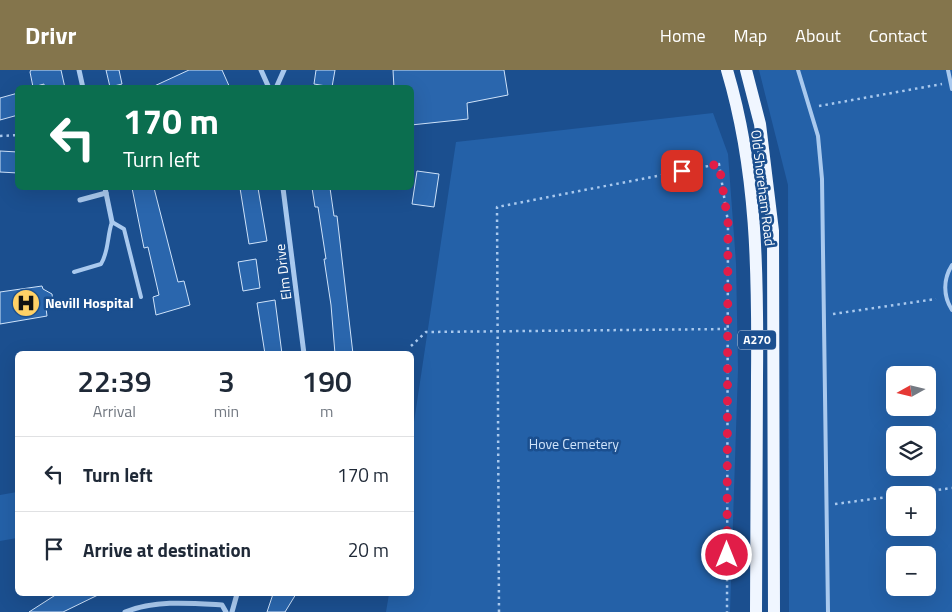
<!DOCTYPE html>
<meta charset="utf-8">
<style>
:root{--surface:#fff;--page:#f2f2f3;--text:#1f2937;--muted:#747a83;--line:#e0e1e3;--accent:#84754c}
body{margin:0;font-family:"Titillium Web",sans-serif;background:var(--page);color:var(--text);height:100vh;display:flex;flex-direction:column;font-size:19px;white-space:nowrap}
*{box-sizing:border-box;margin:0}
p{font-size:16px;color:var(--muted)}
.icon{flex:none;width:28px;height:28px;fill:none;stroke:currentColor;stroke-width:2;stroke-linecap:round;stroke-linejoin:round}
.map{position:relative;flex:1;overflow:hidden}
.sheet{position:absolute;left:15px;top:281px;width:399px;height:245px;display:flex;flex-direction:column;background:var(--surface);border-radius:8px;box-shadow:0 5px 20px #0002}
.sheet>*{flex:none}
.banner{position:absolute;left:15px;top:15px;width:399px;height:105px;border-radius:8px;box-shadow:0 5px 20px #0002;background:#0b6e4f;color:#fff;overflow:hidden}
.needle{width:32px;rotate:262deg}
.controls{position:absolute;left:886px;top:296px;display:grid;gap:10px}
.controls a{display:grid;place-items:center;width:50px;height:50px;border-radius:8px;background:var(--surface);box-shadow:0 5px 20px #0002;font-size:25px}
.pin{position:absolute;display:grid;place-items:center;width:42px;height:42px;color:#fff;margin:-21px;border-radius:10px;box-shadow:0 2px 8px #0006}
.me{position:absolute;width:55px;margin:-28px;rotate:0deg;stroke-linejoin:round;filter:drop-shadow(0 0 4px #0008)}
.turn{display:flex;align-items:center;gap:18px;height:105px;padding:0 25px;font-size:22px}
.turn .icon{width:65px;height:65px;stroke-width:2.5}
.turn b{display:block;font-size:35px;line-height:42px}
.eta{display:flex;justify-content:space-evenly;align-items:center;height:85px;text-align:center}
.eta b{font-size:30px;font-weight:600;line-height:35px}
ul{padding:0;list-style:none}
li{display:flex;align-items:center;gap:15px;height:75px;padding:0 25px;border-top:1px solid var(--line)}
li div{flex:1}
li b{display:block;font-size:19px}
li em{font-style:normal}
header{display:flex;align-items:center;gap:30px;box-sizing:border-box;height:70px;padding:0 25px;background:var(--accent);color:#fff}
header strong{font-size:24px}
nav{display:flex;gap:28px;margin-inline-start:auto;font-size:18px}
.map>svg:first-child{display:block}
.green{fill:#2461a8;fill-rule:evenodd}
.building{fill:#2a66ad;stroke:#cfe3fa}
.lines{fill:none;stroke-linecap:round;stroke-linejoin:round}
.path{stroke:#a9c9ee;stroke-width:2.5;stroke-dasharray:2.5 4;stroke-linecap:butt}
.service{stroke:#a9c9ee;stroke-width:4}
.minor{stroke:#a9c9ee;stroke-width:5}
.primary{stroke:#f0f6ff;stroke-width:12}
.route{stroke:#e11d48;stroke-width:9;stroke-dasharray:0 16.2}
.labels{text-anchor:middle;stroke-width:5;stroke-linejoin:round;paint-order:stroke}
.shield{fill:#1b4f8f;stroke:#bbcadd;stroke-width:1}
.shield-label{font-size:12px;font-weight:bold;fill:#fff}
.street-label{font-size:14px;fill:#fff;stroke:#1b4f8f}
.poi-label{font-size:14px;font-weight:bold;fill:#fff;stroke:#1b4f8f;text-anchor:start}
.park-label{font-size:14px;fill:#cfe3fa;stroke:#1b4f8f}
</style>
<header>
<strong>Drivr</strong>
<nav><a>Home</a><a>Map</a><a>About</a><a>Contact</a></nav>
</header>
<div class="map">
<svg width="952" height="542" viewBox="0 0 952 542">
<rect width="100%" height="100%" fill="#1b4f8f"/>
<!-- green -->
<g class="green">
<path d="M759,0h193v542h-163l-1,-427zM895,305h33v33h-33zM895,365h33v33h-33zM895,425h33v33h-33zM895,485h33v33h-33z"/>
<polygon points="713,43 728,84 736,193 738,299 730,542 386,542 389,524 411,524 411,372 456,72"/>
<polygon points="17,422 17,468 0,471 0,425"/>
</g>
<!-- building -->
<g class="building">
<polygon points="31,0 61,0 65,18 44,18 44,14 33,17 30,2"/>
<polygon points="106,0 119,0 122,14 110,17"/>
<polygon points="189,0 222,0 230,18 150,18"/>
<polygon points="316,0 335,0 332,17 314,14"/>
<polygon points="393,0 504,0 508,25 467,33 468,49 411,55 411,18 394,18"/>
<polygon points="18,23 18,45 0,50 0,28"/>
<polygon points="0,81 18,82 18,103 0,102"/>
<polygon points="417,101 439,104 434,137 412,134"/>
<polygon points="132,118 154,118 178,212 184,211 190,235 156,245 153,227 159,225 148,177 144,178"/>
<polygon points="240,118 258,118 267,171 249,174"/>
<polygon points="312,118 330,118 334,146 337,146 353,284 335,284 331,235 324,189 326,189 318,137 315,137"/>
<polygon points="256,189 260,218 243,221 238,192"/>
<polygon points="42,216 43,219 52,224 53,232 46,238 47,246 0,254 0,222"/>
<polygon points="275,230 282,284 265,284 257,233"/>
<polygon points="57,524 100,524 63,542 29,542"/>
<polygon points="273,524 296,524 285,542 267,542"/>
</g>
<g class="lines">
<!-- path -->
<g class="path">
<polyline points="819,36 942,14"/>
<polyline points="0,66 18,65"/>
<polyline points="833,244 936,229"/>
<polyline points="411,276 426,262 728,259"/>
<polyline points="900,425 952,418"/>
<polyline points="835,434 895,426"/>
<polyline points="499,542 497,137 719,94 728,152 727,542"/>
</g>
<!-- service -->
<g class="service">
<polyline points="798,0 818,66 822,109 828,542"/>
<polyline points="948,0 952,19"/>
<path d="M952,195c-9,14 -9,31 0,45"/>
<path d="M74,202l27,-8c8,-13 6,-28 11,-42l12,7 17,68"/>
</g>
<!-- minor -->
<g class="minor">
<polyline points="79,0 83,18"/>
<polyline points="261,0 269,18"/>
<polyline points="276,18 284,0"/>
<polyline points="105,118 112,152"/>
<polyline points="283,118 304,284"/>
<polyline points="80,130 106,123"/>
<path d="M125,542c31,-12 64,-9 97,-7l4,7"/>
<polyline points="232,542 237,524"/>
</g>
<!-- primary -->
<g class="primary">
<path d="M727,0c30,100 31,204 30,307 0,79 -1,157 -1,235"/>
<polyline points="746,0 760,54 773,161 774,542"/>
</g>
</g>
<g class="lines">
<!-- route -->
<polyline class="route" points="682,101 719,94 728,152 727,485"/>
</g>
<!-- icons -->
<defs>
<symbol id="hospital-disc" viewBox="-11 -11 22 22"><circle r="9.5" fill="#ffd166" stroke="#1b4f8f"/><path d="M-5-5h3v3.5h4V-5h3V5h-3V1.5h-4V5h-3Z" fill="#111"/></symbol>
</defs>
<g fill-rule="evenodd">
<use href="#hospital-disc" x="10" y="217" width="32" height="32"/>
</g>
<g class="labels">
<!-- shield labels -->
<rect class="shield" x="738" y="260.5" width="38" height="19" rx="4"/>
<g class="shield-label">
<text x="757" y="274">A270</text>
</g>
<!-- street labels -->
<g class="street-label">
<text transform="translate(763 118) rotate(83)" y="5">Old Shoreham Road</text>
<text transform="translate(283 202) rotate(-97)" y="5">Elm Drive</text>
</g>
<!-- poi labels -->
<g class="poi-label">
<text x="45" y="238">Nevill Hospital</text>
</g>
<!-- park labels -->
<g class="park-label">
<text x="574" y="379">Hove Cemetery</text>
</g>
</g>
</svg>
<div class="controls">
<a><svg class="needle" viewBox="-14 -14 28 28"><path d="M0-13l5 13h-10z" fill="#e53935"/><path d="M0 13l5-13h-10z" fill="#747a83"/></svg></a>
<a><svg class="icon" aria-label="layers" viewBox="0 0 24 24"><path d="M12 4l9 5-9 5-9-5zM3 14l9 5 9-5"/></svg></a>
<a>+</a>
<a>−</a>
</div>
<div class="pin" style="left:682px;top:101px;background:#d93025"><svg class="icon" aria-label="arrive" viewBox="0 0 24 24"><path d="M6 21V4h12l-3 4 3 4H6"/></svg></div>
<svg class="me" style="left:727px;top:485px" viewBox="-20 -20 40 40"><circle r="17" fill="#e11d48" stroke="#fff" stroke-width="3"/><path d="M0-11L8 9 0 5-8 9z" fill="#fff"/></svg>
<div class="banner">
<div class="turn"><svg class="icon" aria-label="left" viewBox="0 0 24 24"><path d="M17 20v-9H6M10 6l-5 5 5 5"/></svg><div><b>170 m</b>Turn left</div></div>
</div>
<section class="sheet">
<div class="eta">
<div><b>22:39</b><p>Arrival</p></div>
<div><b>3</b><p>min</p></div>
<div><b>190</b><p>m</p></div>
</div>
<ul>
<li><svg class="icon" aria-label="left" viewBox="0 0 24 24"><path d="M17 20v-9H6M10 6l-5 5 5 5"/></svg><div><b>Turn left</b></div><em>170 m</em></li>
<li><svg class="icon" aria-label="arrive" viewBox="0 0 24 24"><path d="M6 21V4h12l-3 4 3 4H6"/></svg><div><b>Arrive at destination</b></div><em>20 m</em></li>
</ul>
</section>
</div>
